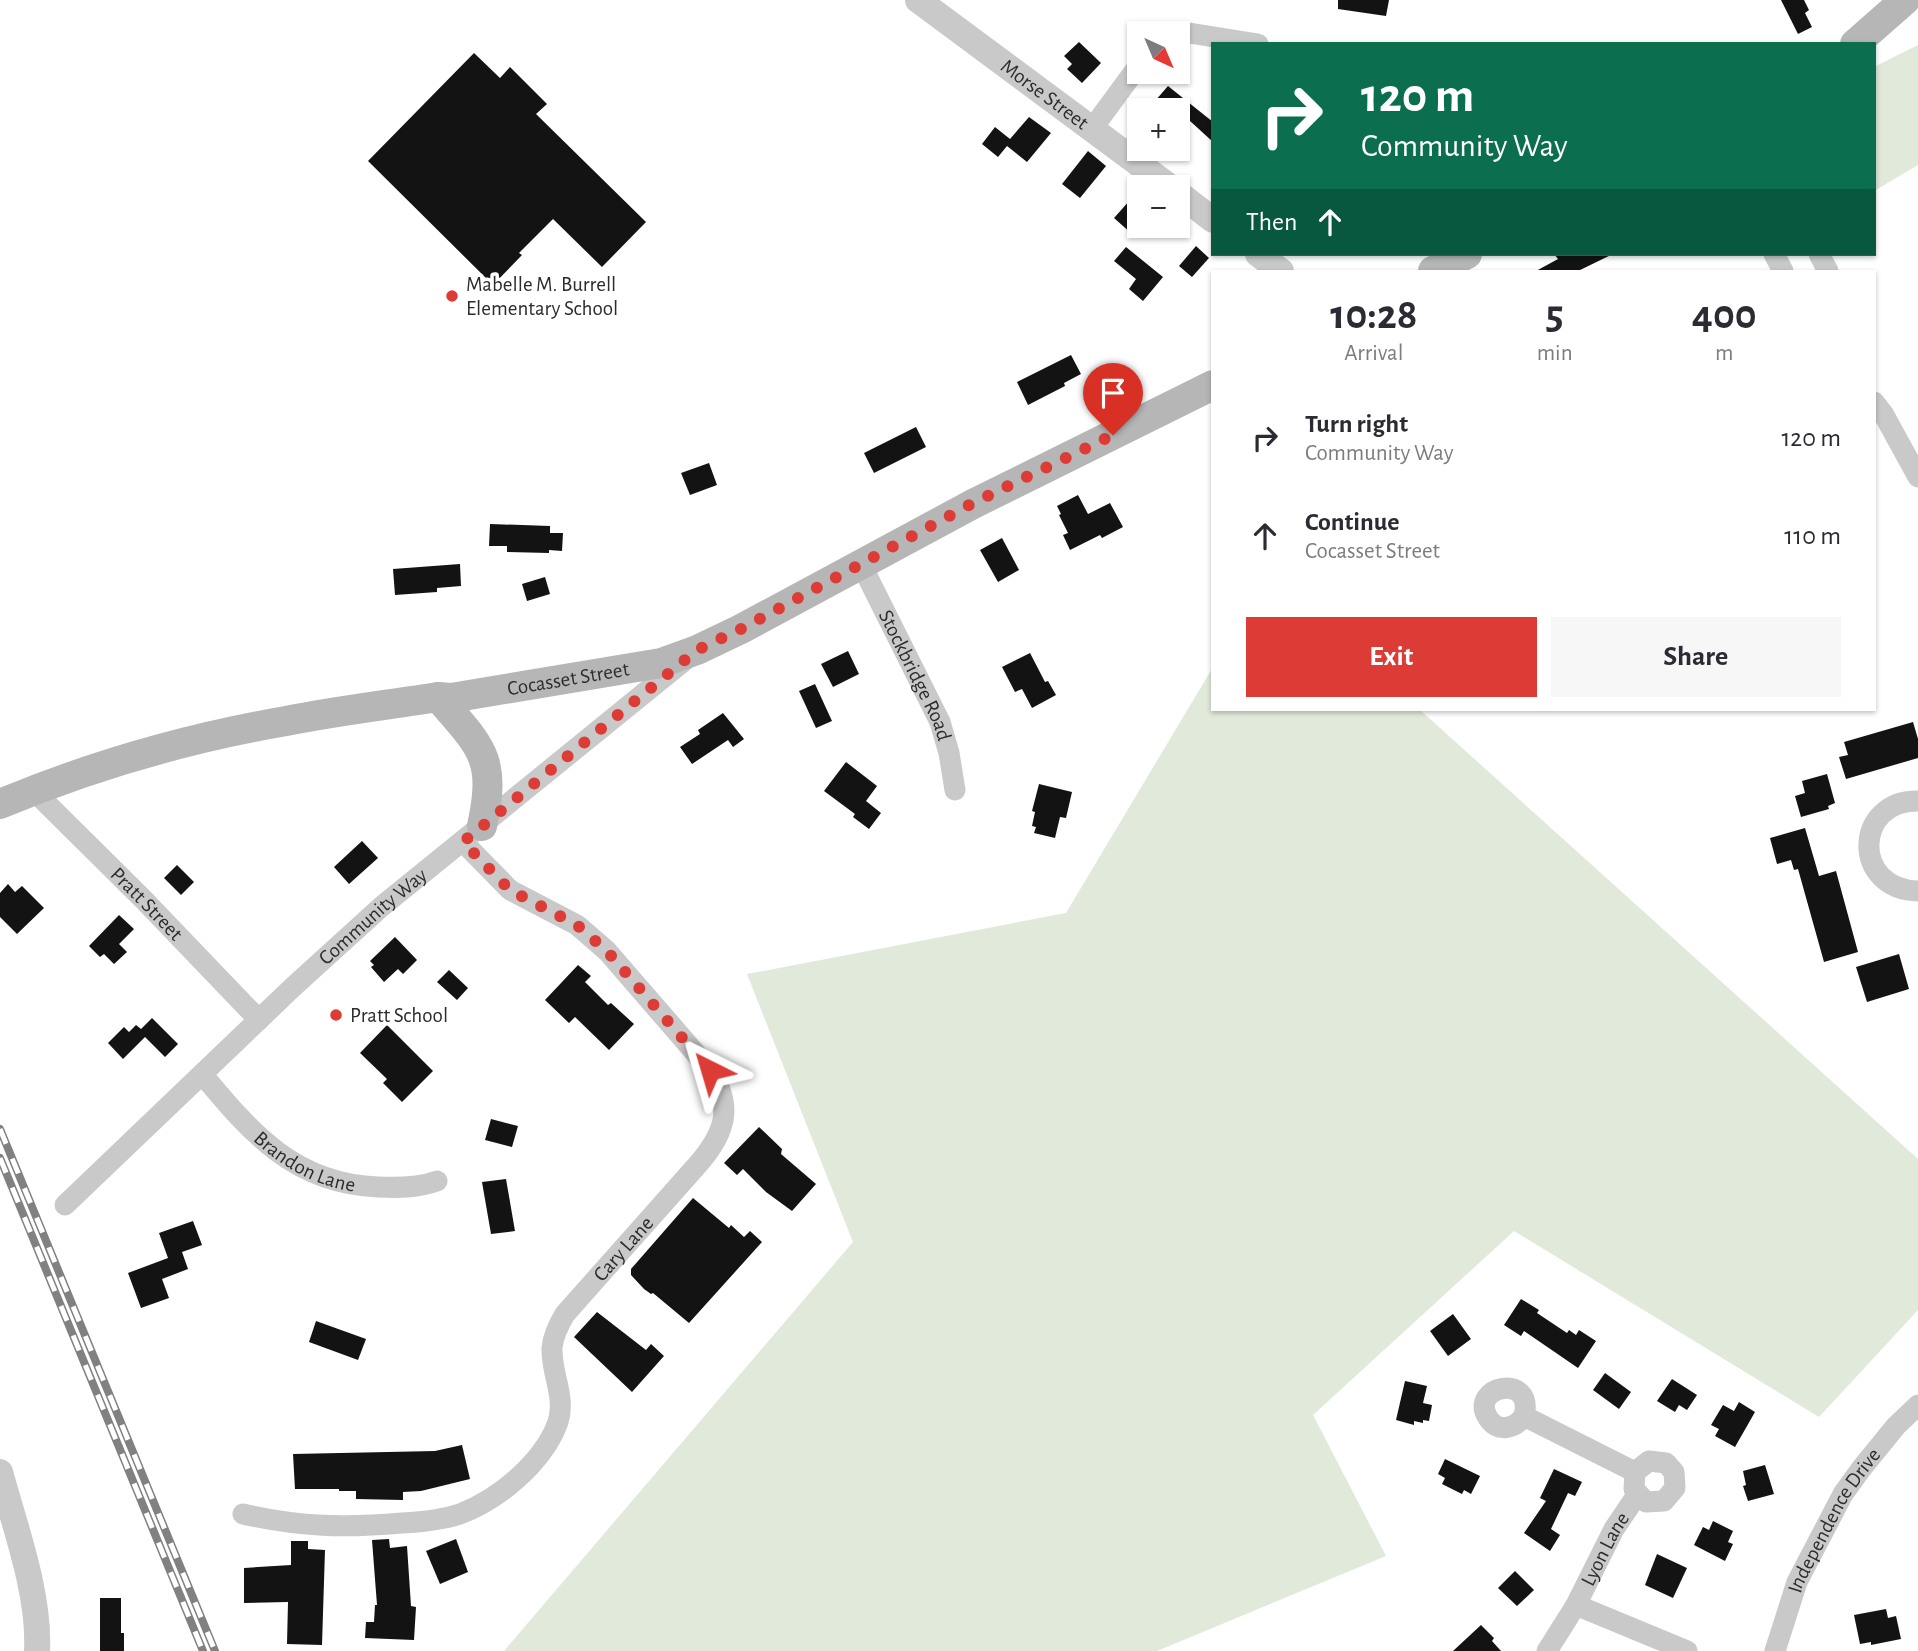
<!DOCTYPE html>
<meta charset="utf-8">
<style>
:root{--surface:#fff;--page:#f7f7f7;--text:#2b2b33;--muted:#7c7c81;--accent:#dc3c35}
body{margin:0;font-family:"Alegreya Sans",sans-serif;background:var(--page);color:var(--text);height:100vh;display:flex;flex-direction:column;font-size:26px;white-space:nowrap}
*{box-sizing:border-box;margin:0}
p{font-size:23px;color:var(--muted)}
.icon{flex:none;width:38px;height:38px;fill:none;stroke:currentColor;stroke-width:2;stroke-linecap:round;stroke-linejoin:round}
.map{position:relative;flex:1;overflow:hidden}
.sheet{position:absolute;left:1211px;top:270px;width:665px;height:441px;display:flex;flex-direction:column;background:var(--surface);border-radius:0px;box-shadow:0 2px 5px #0004}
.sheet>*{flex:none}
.hud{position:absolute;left:1211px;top:42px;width:665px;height:214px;border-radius:0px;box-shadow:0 2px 5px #0004;background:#0b6e4f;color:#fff;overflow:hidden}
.needle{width:46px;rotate:136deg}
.tools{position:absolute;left:1127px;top:21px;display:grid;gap:14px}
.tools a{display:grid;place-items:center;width:63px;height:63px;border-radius:0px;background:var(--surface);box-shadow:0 2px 5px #0004;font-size:35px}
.pin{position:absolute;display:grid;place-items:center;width:60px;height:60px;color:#fff;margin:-72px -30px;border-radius:50% 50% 50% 0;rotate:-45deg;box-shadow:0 0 7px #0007}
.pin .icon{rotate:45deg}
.me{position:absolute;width:77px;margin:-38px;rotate:320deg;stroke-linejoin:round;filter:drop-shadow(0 0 5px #0008)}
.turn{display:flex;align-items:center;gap:24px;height:147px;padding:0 35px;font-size:32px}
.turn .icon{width:91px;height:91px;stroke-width:2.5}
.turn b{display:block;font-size:49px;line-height:60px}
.then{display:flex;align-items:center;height:66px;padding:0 35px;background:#0003;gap:14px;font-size:26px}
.eta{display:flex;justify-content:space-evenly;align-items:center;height:119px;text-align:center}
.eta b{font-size:42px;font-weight:600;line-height:49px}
.cta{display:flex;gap:14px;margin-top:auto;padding:14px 35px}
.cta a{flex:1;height:80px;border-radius:0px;background:var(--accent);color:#fff;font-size:28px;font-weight:600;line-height:80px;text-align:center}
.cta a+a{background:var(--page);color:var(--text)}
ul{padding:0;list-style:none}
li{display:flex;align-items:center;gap:21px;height:98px;padding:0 35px}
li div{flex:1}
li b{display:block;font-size:26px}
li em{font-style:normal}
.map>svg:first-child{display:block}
.green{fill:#e0e9da}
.building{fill:#131313}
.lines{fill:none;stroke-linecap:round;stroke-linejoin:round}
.minor{stroke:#c9c9c9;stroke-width:21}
.tertiary{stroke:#c9c9c9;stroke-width:26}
.secondary{stroke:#b6b6b6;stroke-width:30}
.rail-casing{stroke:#818181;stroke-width:8}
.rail{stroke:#fff;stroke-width:5;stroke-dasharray:16;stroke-linecap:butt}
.route{stroke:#dc3c35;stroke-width:12;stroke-dasharray:0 21.6}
.poi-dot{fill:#dc3c35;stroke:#fff;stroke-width:2.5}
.labels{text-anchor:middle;stroke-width:7;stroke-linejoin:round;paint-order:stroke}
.street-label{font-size:21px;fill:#2c2c2c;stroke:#fff}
.poi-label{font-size:21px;fill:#2c2c2c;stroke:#fff;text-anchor:start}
</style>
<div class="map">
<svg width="1918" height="1651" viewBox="0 0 1918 1651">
<rect width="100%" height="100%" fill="#fff"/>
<!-- green -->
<g class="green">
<polygon points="1918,45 1918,165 1874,191 1874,67"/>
<polygon points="1213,667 1213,709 1419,709 1918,1159 1918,1310 1819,1417 1514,1231 1313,1415 1386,1556 1157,1651 504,1651 853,1242 747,974 1066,913"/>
</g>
<!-- building -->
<g class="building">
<polygon points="1338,0 1389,0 1386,16 1338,9"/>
<polygon points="1781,0 1804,0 1809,10 1805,13 1812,27 1798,34"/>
<polygon points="1079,42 1101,63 1082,83 1067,69 1072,64 1064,56"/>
<polygon points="474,53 500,78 510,67 547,104 536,114 646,222 602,267 553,219 519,253 522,255 493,285 368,161"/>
<polygon points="1168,86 1213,122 1213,142 1178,110 1166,110 1155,101"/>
<polygon points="1029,117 1051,133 1027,162 1007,146 998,157 982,144 995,127 1010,139"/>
<polygon points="1088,151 1106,166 1080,198 1062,184"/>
<polygon points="1139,190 1139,226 1132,234 1114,218"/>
<polygon points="1196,246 1209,258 1192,277 1179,266"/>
<polygon points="1126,247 1163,277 1143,301 1129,289 1136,279 1114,261"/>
<polygon points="1554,254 1613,254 1578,271 1536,271 1558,259"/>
<polygon points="1071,355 1081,374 1064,383 1065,386 1028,405 1017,382"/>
<polygon points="916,427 926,447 874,473 864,453"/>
<polygon points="709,463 717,485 690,495 681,473"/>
<polygon points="1078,495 1088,514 1110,503 1123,527 1102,538 1100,535 1070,550 1063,535 1068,533 1059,515 1061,514 1057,506"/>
<polygon points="490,524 550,526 550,533 563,533 562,551 549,550 549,553 507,552 507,546 489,546"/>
<polygon points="1002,538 1019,570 998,582 980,550"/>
<polygon points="460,564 461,586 437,588 437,592 395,595 393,569"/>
<polygon points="545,577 550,594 527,601 522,584"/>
<polygon points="848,651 859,674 833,687 821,664"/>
<polygon points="1030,653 1045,682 1048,681 1056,695 1032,708 1022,689 1015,692 1002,667"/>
<polygon points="815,684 832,721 816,728 799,691"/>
<polygon points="723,713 744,739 733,747 728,740 692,764 680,747 700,734 698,730"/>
<polygon points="1913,722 1918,739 1918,758 1846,779 1839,757 1848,755 1844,742"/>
<polygon points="846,762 877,786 866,801 881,813 869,829 853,817 855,814 824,791"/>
<polygon points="1827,774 1835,803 1828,806 1829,809 1801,817 1795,796 1805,793 1802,781"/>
<polygon points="1039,784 1072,792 1066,818 1060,817 1055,838 1034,833 1036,827 1032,826 1035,812 1032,811"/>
<polygon points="1805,828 1819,876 1836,871 1858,952 1824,962 1798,869 1794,870 1791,860 1777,864 1770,838"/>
<polygon points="362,841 378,858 349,884 334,867"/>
<polygon points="177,865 194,882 181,895 164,878"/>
<polygon points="8,884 15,892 22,886 44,908 17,934 0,917 0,893"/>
<polygon points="119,915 134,929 119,944 127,952 114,964 104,954 100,957 89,946"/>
<polygon points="395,937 417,960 403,974 398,969 384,982 371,967 374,965 370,961"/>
<polygon points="1899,954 1909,989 1867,1002 1856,967"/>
<polygon points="578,965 591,976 585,982 608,1005 611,1003 634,1024 609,1050 575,1017 569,1023 545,1000"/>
<polygon points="449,970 468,988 457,1000 437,982"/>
<polygon points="152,1018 178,1044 165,1057 145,1037 123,1059 108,1043 124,1027 129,1032 136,1025 141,1029"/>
<polygon points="387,1025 433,1071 402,1102 383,1083 387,1079 360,1053"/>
<polygon points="491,1119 518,1126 512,1147 485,1140"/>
<polygon points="759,1127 782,1149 781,1154 816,1184 792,1211 766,1192 743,1169 737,1175 724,1163"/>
<polygon points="506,1179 515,1231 491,1234 482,1182"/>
<polygon points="693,1198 729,1228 731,1225 744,1237 750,1231 762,1242 689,1323 653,1293 651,1294 644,1289 631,1275 631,1269"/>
<polygon points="193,1221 202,1245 182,1252 188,1269 162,1279 169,1298 141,1308 128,1273 168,1258 159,1233"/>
<polygon points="1521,1299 1539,1310 1537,1313 1567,1333 1569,1330 1576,1335 1579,1330 1596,1341 1578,1368 1524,1331 1521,1336 1504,1325"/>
<polygon points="597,1312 646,1350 651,1344 664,1356 632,1392 574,1337"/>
<polygon points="1453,1314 1471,1339 1448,1356 1430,1331"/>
<polygon points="316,1321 366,1339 358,1360 309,1342"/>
<polygon points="1605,1373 1631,1392 1619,1409 1593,1390"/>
<polygon points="1672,1379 1697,1395 1687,1410 1679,1405 1675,1412 1657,1401"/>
<polygon points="1405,1381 1427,1386 1423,1403 1432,1405 1429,1421 1423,1420 1423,1423 1414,1421 1414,1425 1396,1420"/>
<polygon points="1739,1402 1755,1412 1735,1447 1715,1436 1719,1429 1711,1425 1723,1405 1734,1411"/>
<polygon points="462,1445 470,1479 421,1491 403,1492 403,1500 356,1499 356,1491 339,1491 339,1489 295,1489 293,1454 435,1451"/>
<polygon points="1445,1459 1480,1476 1471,1494 1464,1490 1462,1494 1442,1484 1445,1478 1438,1474"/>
<polygon points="1765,1465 1774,1494 1748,1501 1743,1486 1746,1485 1743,1471"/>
<polygon points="1554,1469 1582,1482 1575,1496 1568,1493 1551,1529 1560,1535 1550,1551 1524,1533 1546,1501 1540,1498"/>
<polygon points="1713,1521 1733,1531 1728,1542 1733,1544 1725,1561 1694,1545 1703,1527 1709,1530"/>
<polygon points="389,1539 390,1548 407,1546 411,1606 416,1607 414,1640 365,1638 366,1622 374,1622 375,1605 377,1605 372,1540"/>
<polygon points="456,1539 468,1572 440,1584 426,1551"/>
<polygon points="291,1541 308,1541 308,1549 325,1550 322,1645 287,1644 288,1602 244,1603 244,1568 291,1565"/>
<polygon points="1657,1554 1687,1568 1673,1598 1645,1585"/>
<polygon points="1515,1571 1534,1590 1517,1606 1498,1588"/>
<polygon points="100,1598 121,1598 121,1633 124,1633 124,1651 100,1651"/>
<polygon points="1886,1609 1888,1618 1896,1616 1901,1639 1871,1645 1871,1642 1860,1644 1854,1615"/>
<polygon points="1481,1625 1494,1638 1492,1641 1501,1651 1453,1651"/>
</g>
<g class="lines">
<!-- minor -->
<g class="minor">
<polyline points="1172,33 1183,32 1258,44"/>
<polyline points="1092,129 1139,65"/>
<polyline points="1774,254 1783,271"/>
<polyline points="1819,254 1828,271"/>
<polyline points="1874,402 1884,415 1918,477"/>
<path id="s1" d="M861,564l79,158 9,31 6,37"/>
<path id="s2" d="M33,790l110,109 116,121"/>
<path d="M1918,801c-64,-1 -67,88 0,90"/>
<path id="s3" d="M202,1074c50,60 93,110 176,113 20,1 40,1 59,-6"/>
<path id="s4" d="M65,1205l228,-218 88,-80 304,-247"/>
<path d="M1524,1416c-9,13 -26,17 -36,2 -20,-32 47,-46 36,-2l111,56 -1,17 12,13 18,-1 11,-13 -1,-16 -8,-9 -17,-2 -14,11"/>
<path id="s5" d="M243,1514c57,13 102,14 159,9 19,-1 40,-3 58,-9 26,-10 50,-27 70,-48 12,-13 22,-26 28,-44 8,-26 -7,-48 -6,-74 1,-12 7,-24 13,-34l135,-152c26,-31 33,-56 10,-92l-103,-119 -30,-26 -67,-35 -47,-48"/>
<path id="s6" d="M1576,1605l38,-76 23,-34"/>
<polyline points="1547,1651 1576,1605 1687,1651"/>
<path id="s7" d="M1775,1651l22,-69 46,-88 18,-25 35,-43 22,-21"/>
</g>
<!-- tertiary -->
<g class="tertiary">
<path id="s8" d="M918,0l252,187"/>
<polyline points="1178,193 1213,220"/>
<polyline points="1258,254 1281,271"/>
<path d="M0,1472c15,55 40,122 37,179"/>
</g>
<!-- secondary -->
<g class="secondary">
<polyline points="1855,44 1905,0"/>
<polyline points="1433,271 1467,254"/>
<path d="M438,697c43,50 59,60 44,129"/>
<path id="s9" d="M0,804c91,-38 188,-66 286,-83 50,-10 101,-16 152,-24l13,1 210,-35 36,-13 44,-21 232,-125 240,-119"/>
</g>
<defs>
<g id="rail">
<polyline points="0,1129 215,1651"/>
<polyline points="0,1158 203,1651"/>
</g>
</defs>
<!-- rail casing -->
<use href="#rail" class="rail-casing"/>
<!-- rail -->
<use href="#rail" class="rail"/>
</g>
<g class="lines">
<!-- route -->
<polyline class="route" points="710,1070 607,951 577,925 510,890 463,842 697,650 741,629 973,503 1113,435"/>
</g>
<!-- markers -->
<g class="poi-dot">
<circle cx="452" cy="296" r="7"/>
<circle cx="336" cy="1015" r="7"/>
</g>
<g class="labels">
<!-- street labels -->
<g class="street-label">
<text dy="7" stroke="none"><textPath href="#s8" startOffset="158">Morse Street</textPath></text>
<text dy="7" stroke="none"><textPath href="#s1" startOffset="124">Stockbridge Road</textPath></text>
<text dy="7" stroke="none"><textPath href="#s9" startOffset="584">Cocasset Street</textPath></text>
<text dy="7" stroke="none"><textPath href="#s2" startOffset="161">Pratt Street</textPath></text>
<text dy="7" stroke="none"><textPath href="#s4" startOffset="422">Community Way</textPath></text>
<text dy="7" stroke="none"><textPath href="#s3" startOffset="138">Brandon Lane</textPath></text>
<text dy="7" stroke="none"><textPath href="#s5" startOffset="556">Cary Lane</textPath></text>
<text dy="7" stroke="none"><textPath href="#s7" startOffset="144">Independence Drive</textPath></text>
<text dy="7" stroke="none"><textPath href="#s6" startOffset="63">Lyon Lane</textPath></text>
</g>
<!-- poi labels -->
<g class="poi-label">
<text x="466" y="291">Mabelle M. Burrell<tspan x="466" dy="24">Elementary School</tspan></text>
<text x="350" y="1022">Pratt School</text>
</g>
</g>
</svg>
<div class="tools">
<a><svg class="needle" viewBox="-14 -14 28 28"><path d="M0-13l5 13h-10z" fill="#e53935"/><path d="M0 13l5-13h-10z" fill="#7c7c81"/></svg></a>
<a>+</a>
<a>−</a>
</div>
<div class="pin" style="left:1113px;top:435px;background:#d93025"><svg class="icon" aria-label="arrive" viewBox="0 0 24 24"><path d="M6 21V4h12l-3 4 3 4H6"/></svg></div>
<svg class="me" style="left:710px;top:1070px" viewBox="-20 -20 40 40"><path d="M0-17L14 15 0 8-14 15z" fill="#dc3c35" stroke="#fff" stroke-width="4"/></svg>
<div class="hud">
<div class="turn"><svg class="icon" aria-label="right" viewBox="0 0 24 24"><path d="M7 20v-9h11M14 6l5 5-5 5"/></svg><div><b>120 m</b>Community Way</div></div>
<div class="then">Then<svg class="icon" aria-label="ahead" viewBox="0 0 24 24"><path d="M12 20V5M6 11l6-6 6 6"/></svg></div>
</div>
<section class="sheet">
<div class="eta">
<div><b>10:28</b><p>Arrival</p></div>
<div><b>5</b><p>min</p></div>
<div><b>400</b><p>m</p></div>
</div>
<ul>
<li><svg class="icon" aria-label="right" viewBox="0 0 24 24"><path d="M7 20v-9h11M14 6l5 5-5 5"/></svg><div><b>Turn right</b><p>Community Way</p></div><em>120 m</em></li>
<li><svg class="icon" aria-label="ahead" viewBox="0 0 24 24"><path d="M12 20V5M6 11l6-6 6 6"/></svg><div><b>Continue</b><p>Cocasset Street</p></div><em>110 m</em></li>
</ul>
<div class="cta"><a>Exit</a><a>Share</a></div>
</section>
</div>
